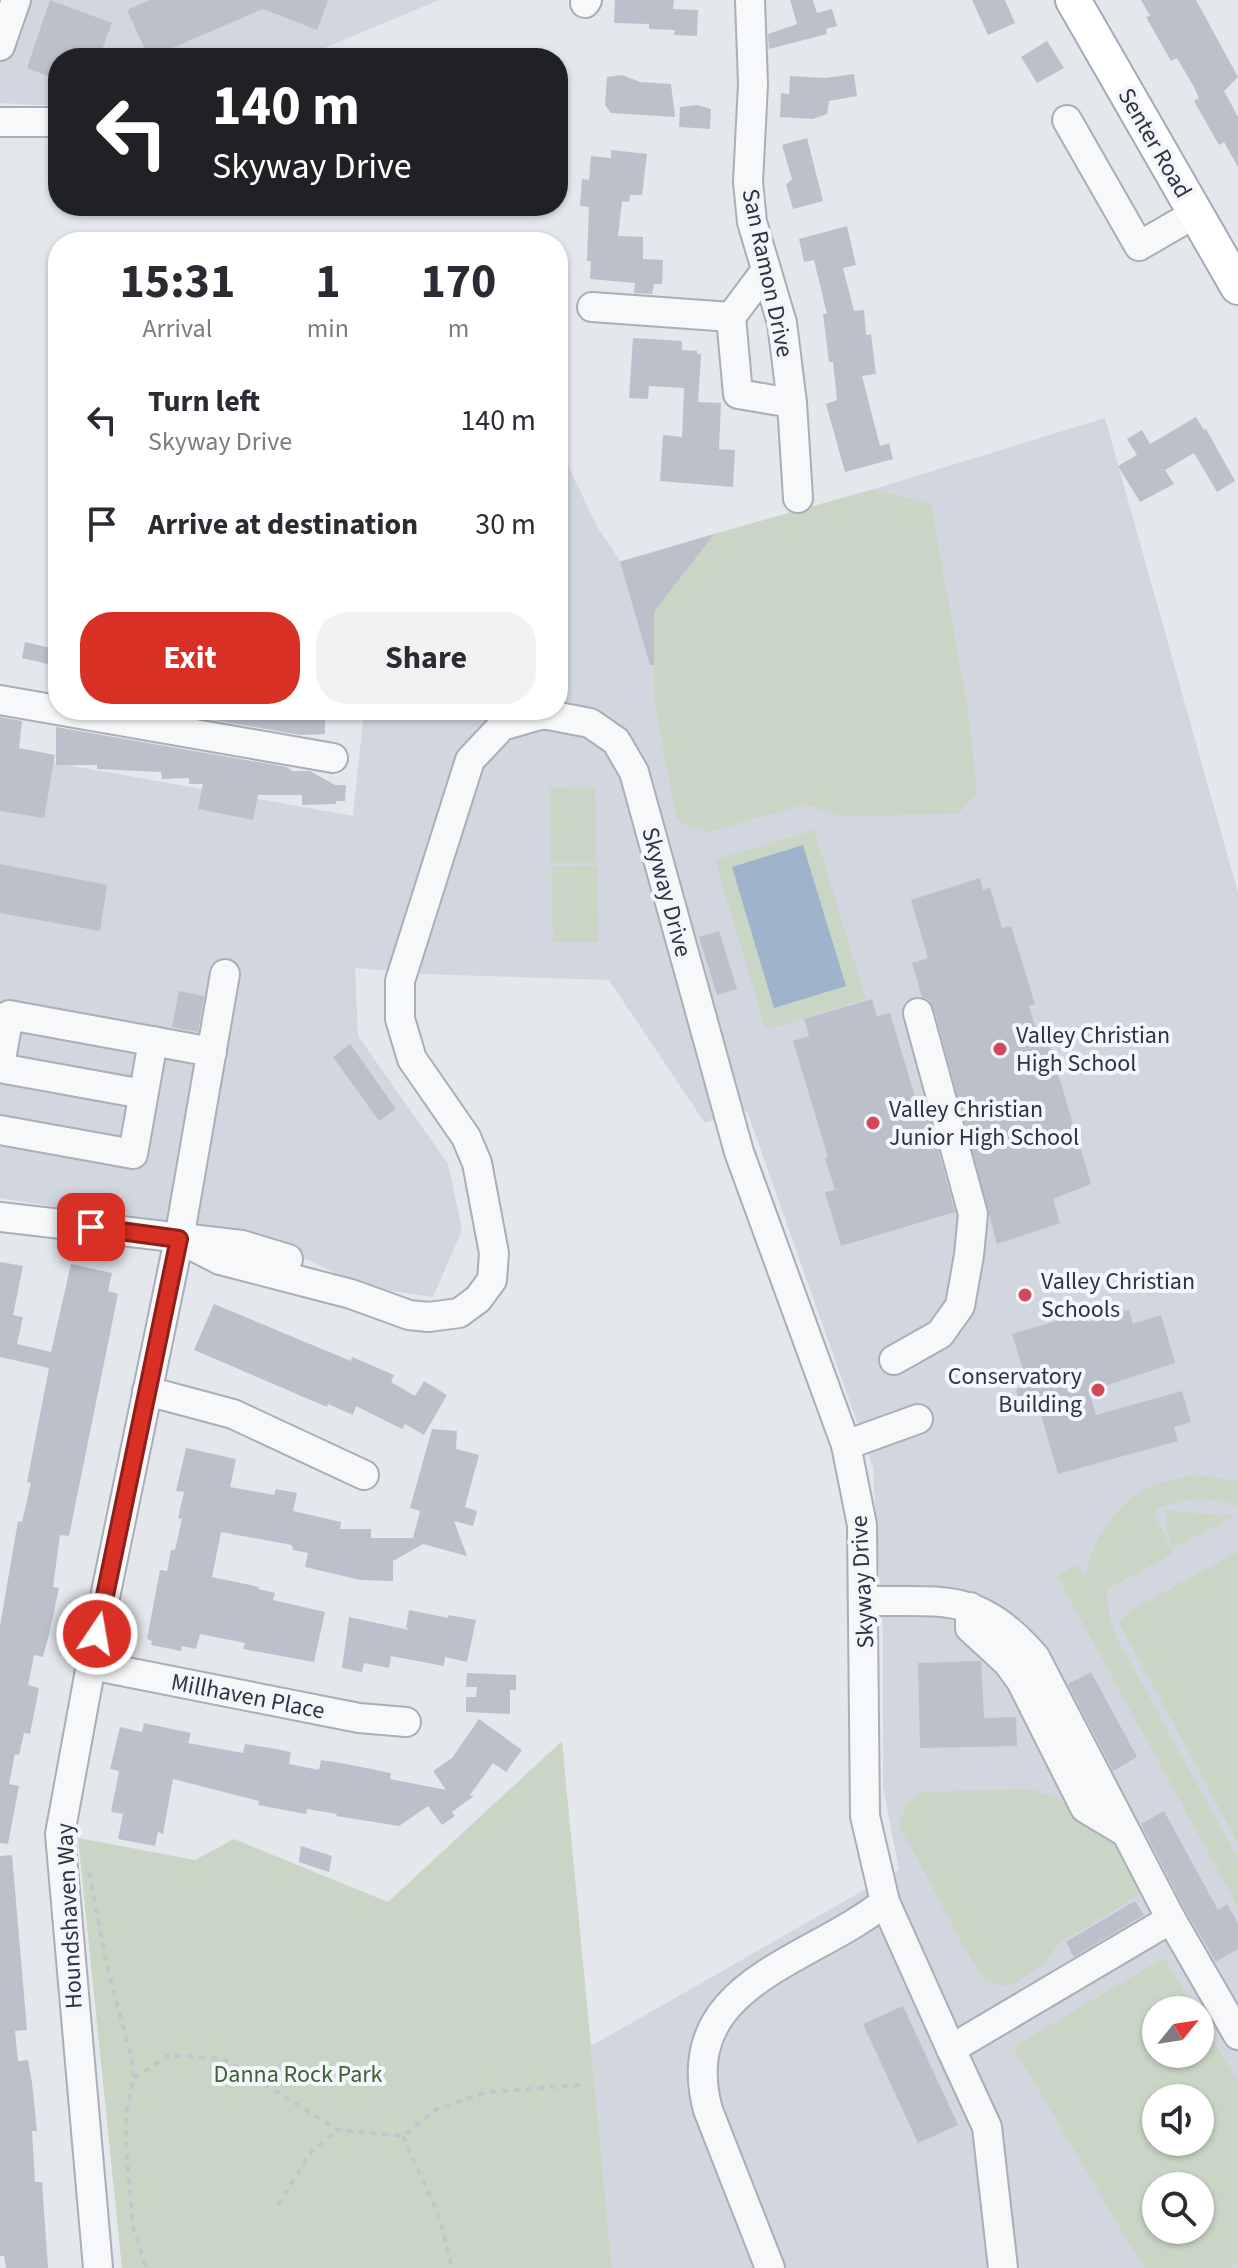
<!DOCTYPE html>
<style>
:root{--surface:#fff;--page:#f2f2f3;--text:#2b2b33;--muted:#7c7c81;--accent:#d93025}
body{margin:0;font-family:"Source Sans 3",sans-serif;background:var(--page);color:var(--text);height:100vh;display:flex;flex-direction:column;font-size:30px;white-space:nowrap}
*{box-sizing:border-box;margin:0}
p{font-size:26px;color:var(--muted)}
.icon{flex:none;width:44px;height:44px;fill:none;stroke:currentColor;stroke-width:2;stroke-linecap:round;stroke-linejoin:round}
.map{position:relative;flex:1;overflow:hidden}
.side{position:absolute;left:48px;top:232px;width:520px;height:488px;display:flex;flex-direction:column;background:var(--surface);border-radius:32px;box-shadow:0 2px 6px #0004}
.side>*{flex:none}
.banner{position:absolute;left:48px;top:48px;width:520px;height:168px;border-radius:32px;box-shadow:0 2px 6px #0004;background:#202124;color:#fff;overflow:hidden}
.needle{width:52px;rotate:60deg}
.controls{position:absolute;left:1142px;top:1996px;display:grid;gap:16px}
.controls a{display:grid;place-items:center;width:72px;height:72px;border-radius:50%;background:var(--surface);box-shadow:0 2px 6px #0004;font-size:40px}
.pin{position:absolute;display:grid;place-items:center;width:68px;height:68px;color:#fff;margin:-34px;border-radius:16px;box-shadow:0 4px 12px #0006}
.me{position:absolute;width:88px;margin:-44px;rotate:12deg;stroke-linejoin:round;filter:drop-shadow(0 0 6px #0008)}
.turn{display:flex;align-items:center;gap:28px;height:168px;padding:0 32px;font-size:36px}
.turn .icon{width:104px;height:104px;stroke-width:2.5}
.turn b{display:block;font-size:56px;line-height:68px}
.eta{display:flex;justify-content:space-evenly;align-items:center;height:136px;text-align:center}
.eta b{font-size:48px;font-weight:700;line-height:56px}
.primary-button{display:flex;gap:16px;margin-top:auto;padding:16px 32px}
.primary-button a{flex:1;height:92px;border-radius:32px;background:var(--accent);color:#fff;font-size:32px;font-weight:700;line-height:92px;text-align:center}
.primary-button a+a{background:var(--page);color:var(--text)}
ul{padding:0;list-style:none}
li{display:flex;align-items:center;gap:24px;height:104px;padding:0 32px}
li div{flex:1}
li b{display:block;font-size:30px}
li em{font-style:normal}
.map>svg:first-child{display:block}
.built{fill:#d2d6de;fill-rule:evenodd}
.green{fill:#c9d6c5;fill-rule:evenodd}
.water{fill:#9fb4cc}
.building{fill:#bbc0ca}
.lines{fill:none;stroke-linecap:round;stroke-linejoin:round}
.minor-casing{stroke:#a9aeb7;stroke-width:32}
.major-casing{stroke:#a3abb8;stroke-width:38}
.path{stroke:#c2c5cb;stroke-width:4;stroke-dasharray:6 6;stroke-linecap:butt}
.minor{stroke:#f7f8fa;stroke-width:28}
.major{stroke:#fff;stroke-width:34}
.route-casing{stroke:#8d1f18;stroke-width:20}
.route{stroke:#d93025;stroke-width:14}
.poi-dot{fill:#d1495b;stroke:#f4f6f9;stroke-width:3}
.labels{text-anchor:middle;stroke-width:8;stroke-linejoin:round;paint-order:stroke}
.street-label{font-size:24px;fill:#2b3445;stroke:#f4f6f9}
.poi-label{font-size:24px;fill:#2b3445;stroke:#f4f6f9;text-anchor:start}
.park-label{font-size:24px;fill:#3f6138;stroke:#f4f6f9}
</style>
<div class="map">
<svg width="1238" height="2268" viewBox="0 0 1238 2268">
<rect width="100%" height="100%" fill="#e4e7ec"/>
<!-- built -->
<g class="built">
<polygon points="0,0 439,0 310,54 278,58 58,58 58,106 0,103"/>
<path d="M1105,418l133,475v1375h-626l-21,-222 308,-176 -16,-84v-148l-10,-171 -126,-356 -42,12 -96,-143 -188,-6 -66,-6 3,68 90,128 14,66 -29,67 -68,-10 -57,-27 -106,-29 -202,-33v-445l353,63 11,-106h194v-267l38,82 24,36 254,-72zM1156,2010h44v44h-44zM1156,2098h44v44h-44zM1156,2186h44v44h-44z"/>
</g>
<!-- green -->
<g class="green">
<polygon points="874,489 931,505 968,710 977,793 959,813 842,817 806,804 707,832 677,821 654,699 654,612 714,534"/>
<polygon points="595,787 596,863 551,863 550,788"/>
<polygon points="814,830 866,999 766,1030 715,860"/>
<polygon points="597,866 598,942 553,942 552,867"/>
<path d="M1198,1475l40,6v25c-29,-11 -58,-10 -85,6l21,41 -67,36c-1,18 4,34 11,51l120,219v48l-181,-331 20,-11 8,12c13,-61 51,-96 113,-102z"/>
<polygon points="1166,1510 1227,1516 1230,1514 1234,1517 1173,1548 1167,1532"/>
<polygon points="1238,1552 1238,1843 1118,1621 1130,1614 1129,1611"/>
<polygon points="562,1741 612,2268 122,2268 78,1838 195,1860 234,1839 388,1902"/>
<path d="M1030,1789c30,9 68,24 87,51 10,16 18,35 27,52l-86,52 -14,20 -36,23 -24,-7c-31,-49 -55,-103 -85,-154l7,-22 15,-12z"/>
<path d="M1164,1958l31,52h-39v44h44v-36l38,64v181l-8,5h-86l-131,-221zM1200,2098v44h-44v-44zM1200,2186v44h-44v-44z"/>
</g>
<!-- water -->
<polygon class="water" points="803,845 846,986 774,1008 732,867"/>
<!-- building -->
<g class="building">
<polygon points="50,0 112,23 99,58 58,58 58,80 27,68"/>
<polygon points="150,0 328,0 317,30 263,9 149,58 127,10"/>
<polygon points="615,0 674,0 673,9 698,10 697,36 674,35 675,30 649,29 649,24 614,23"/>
<polygon points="790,0 813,0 817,13 832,9 837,26 826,29 827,34 769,49 768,34 797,24"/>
<polygon points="972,0 1005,0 1015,23 988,35"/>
<polygon points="1141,0 1196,0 1238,77 1224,91 1238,117 1238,167 1224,142 1219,145 1207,124 1194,101 1199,98 1194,87 1177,58 1171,61 1146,17 1150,16"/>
<polygon points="1047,41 1064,68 1037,83 1021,57"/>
<polygon points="854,74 857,96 829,101 827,114 813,119 780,117 781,93 789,94 790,76 825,78"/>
<polygon points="622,75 640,82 671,84 675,117 611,113 605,105 607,77"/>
<polygon points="697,105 711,109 710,129 679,127 680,107"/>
<polygon points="807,138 823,201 793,209 786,185 792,179 782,145"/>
<polygon points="611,150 647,154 642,195 630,195 629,202 622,201 618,236 643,237 643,259 663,260 662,284 654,284 652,294 634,293 635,283 590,279 591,261 587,261 589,207 580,206 582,179 589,180 591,156 611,158"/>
<polygon points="847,226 856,265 843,268 854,311 864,310 866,335 871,334 876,374 862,376 880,446 889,443 893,459 845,472 826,404 837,400 833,362 829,362 823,314 827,314 814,260 804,262 799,239"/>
<polygon points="633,338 682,341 682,350 697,351 697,354 701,354 698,402 721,403 719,449 735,450 733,487 660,481 663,435 682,437 684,388 649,386 648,399 629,398"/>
<polygon points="1196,417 1204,430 1206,429 1235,481 1217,492 1194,453 1165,470 1174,484 1140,502 1118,466 1137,455 1127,439 1142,430 1150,444"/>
<polygon points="714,534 654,612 654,665 650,665 620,562"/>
<polygon points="25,642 55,649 52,665 22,658"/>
<polygon points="156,710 325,710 325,734 300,735"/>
<polygon points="0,717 22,721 19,748 55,755 44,818 0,811"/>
<polygon points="56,727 287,767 292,771 310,771 335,785 346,785 345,801 336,801 336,804 302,805 302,795 258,795 253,820 198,809 203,784 189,784 189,778 162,779 161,772 97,769 97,765 56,765"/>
<polygon points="0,864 107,885 100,931 0,913"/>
<polygon points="980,878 983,890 990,887 1002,928 1011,926 1035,1004 1029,1006 1041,1046 1049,1044 1091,1184 1053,1199 1060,1223 997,1244 934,1009 929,1000 922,997 912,963 928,958 911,900"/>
<polygon points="719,931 737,989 717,995 699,937"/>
<polygon points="179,991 204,996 198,1032 172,1027"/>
<polygon points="872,999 877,1016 890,1013 918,1107 926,1105 955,1212 841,1246 825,1192 835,1190 825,1158 828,1157 793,1041 809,1036 804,1019"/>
<polygon points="350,1044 396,1109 379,1121 333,1057"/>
<polygon points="0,1262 23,1266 13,1315 23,1317 17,1344 51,1352 71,1264 112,1273 108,1291 118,1294 69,1536 60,1535 53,1587 59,1588 49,1634 43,1657 34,1655 28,1685 39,1688 30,1734 24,1733 19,1755 15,1754 9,1784 19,1786 8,1844 0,1843 0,1626 18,1521 22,1522 31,1483 27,1482 49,1368 0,1357"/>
<polygon points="214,1304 351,1361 352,1357 394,1375 391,1382 415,1396 424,1381 447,1395 424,1435 405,1424 402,1429 356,1406 353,1415 328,1404 327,1407 194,1350"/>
<polygon points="1083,1306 1088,1322 1129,1310 1133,1324 1161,1315 1175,1363 1089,1391 1096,1415 1182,1391 1191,1422 1174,1427 1178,1441 1058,1474 1039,1408 1022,1413 1016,1389 1028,1386 1012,1334 1060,1320 1058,1313"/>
<polygon points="432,1429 457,1431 456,1449 479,1455 465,1507 477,1511 473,1526 454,1521 467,1556 423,1544 393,1561 393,1581 360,1580 305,1567 308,1553 293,1550 292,1545 221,1532 212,1577 259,1587 258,1589 275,1593 273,1600 325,1612 314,1662 243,1649 245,1643 200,1634 196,1649 182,1646 181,1651 151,1645 152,1641 147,1639 160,1570 167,1571 171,1550 175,1550 182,1519 178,1518 184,1492 176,1491 186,1448 236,1459 230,1487 274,1495 276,1489 297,1493 293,1511 341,1522 340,1529 371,1529 371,1538 413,1538 420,1511 410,1508"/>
<polygon points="409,1610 448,1618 449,1615 476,1620 467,1662 445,1657 444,1666 391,1656 389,1668 364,1663 362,1672 342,1668 349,1617 409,1630 406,1627"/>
<polygon points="981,1661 984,1718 1016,1717 1017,1746 920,1748 918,1663"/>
<polygon points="1091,1672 1137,1757 1113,1771 1068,1684"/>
<polygon points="467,1673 516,1675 516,1690 510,1690 510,1714 466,1712 466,1697 476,1697 477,1687 466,1687"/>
<polygon points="479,1719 522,1750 506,1772 493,1763 470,1795 474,1796 452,1812 455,1816 442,1825 428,1806 399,1826 336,1816 337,1814 307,1809 306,1814 258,1805 259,1801 173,1779 163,1834 158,1832 155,1846 118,1839 123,1814 111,1812 119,1771 110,1769 120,1727 142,1732 144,1723 191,1733 188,1743 243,1753 245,1744 271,1748 291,1752 289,1764 319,1770 321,1760 341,1763 391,1773 390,1779 446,1790 433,1771 452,1758"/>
<polygon points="1164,1811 1218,1910 1227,1904 1238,1923 1238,1949 1216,1962 1185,1910 1141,1824"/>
<polygon points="301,1846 332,1856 329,1872 299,1862"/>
<polygon points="12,1855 27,2030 15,2031 18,2061 28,2060 32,2083 37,2131 32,2131 35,2182 42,2182 48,2268 6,2268 4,2256 0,2256 0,1856"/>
<polygon points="1135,1901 1144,1915 1074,1957 1066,1942"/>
<polygon points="903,2006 958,2125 918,2143 863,2024"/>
</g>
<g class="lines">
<defs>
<g id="minor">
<polyline points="750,0 753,84 748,182 752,222 782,323 792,403 798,498"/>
<polyline points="585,3 587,0"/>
<polyline points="0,46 16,0"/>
<polyline points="1067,120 1139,246 1196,213"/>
<polyline points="0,122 58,122"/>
<polyline points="592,307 731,317 766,270"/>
<polyline points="731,317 738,394 792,403"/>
<polyline points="0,700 333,758"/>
<polyline points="0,1065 9,1015 212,1052"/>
<polyline points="0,1068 143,1094"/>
<polyline points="0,1130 133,1154 153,1041"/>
<polyline points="0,1217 242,1245 288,1259"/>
<polyline points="179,1239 220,1260 351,1294 409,1315 429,1317 459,1313 478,1299 492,1280 494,1253 477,1163 466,1137 412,1059 400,1019 400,981 470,760 502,726 543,714 590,723 616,741 634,772 739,1152 846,1445 862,1525 865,1816 885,1902 951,2049"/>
<polyline points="894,1360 940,1334 960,1306 969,1255 973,1214 918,1013"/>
<polyline points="147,1391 233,1414 364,1475"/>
<polyline points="846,1445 918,1419"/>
<path d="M865,1601c80,1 112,-10 170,56l136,262 -220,130 36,78 16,141"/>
<polyline points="970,1607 970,1628 1008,1663 1021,1681 1085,1808 1125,1832"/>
<polyline points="91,1665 359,1718 406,1722"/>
<polyline points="1171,1919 1238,2035"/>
<polyline points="98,2268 60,1834 91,1665 179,1239 225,974"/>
<path d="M770,2268l-62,-158c-34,-127 102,-147 177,-208"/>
</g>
<polyline id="major" points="1073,0 1238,287"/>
</defs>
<!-- minor casing -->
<use href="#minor" class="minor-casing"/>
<!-- major casing -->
<use href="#major" class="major-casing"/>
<!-- path -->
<g class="path">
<polyline points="89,1872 107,1966 132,2060 134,2078 126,2113 127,2159 133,2227 146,2268"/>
<polyline points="134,2078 169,2055 224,2059 338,2130 403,2136 437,2109 487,2092 581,2085"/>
<polyline points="403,2136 440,2219 452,2268"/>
<polyline points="278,2205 312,2151 338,2130"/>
</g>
<!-- minor -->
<use href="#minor" class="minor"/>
<!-- major -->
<use href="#major" class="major"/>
</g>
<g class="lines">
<defs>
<polyline id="route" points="91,1227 179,1239 97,1634"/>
</defs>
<!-- route casing -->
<use href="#route" class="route-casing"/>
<!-- route -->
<use href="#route" class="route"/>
</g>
<!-- markers -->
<g class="poi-dot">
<circle cx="1000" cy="1049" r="8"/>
<circle cx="873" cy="1123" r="8"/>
<circle cx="1025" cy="1295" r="8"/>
<circle cx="1098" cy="1390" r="8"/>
</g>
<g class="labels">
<!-- street labels -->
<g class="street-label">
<text transform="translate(1155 143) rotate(60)" y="8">Senter Road</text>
<text transform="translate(768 273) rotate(78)" y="8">San Ramon Drive</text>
<text transform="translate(667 892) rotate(75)" y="8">Skyway Drive</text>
<text transform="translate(862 1582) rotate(-93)" y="8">Skyway Drive</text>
<text transform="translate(248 1696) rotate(11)" y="8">Millhaven Place</text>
<text transform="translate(69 1916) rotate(-93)" y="8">Houndshaven Way</text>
</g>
<!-- poi labels -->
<g class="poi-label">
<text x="1016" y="1043">Valley Christian<tspan x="1016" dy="28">High School</tspan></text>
<text x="889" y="1117">Valley Christian<tspan x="889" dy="28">Junior High School</tspan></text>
<text x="1041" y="1289">Valley Christian<tspan x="1041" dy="28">Schools</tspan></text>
<text x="1082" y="1384" text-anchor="end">Conservatory<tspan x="1082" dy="28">Building</tspan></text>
</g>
<!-- park labels -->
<g class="park-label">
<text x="298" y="2082">Danna Rock Park</text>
</g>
</g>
</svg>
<div class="controls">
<a><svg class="needle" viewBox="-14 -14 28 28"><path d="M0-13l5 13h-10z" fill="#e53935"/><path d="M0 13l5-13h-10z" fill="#7c7c81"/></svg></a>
<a><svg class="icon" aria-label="sound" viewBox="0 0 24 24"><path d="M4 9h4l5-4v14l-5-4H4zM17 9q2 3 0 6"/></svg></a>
<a><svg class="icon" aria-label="search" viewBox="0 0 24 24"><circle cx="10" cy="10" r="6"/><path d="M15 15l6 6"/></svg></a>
</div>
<div class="pin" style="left:91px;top:1227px;background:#d93025"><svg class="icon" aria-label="arrive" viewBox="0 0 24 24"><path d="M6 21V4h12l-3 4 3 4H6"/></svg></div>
<svg class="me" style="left:97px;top:1634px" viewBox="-20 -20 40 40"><circle r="17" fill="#d93025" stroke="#fff" stroke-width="3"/><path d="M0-11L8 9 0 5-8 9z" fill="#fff"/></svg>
<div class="banner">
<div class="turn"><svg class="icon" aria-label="left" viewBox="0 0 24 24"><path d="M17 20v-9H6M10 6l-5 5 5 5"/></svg><div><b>140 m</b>Skyway Drive</div></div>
</div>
<section class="side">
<div class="eta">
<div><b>15:31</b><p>Arrival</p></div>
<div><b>1</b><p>min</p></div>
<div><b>170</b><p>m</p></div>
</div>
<ul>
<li><svg class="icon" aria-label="left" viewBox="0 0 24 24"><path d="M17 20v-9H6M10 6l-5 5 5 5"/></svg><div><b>Turn left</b><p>Skyway Drive</p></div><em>140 m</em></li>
<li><svg class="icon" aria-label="arrive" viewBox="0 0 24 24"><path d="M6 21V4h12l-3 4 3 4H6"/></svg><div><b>Arrive at destination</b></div><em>30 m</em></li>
</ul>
<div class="primary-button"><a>Exit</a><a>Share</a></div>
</section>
</div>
